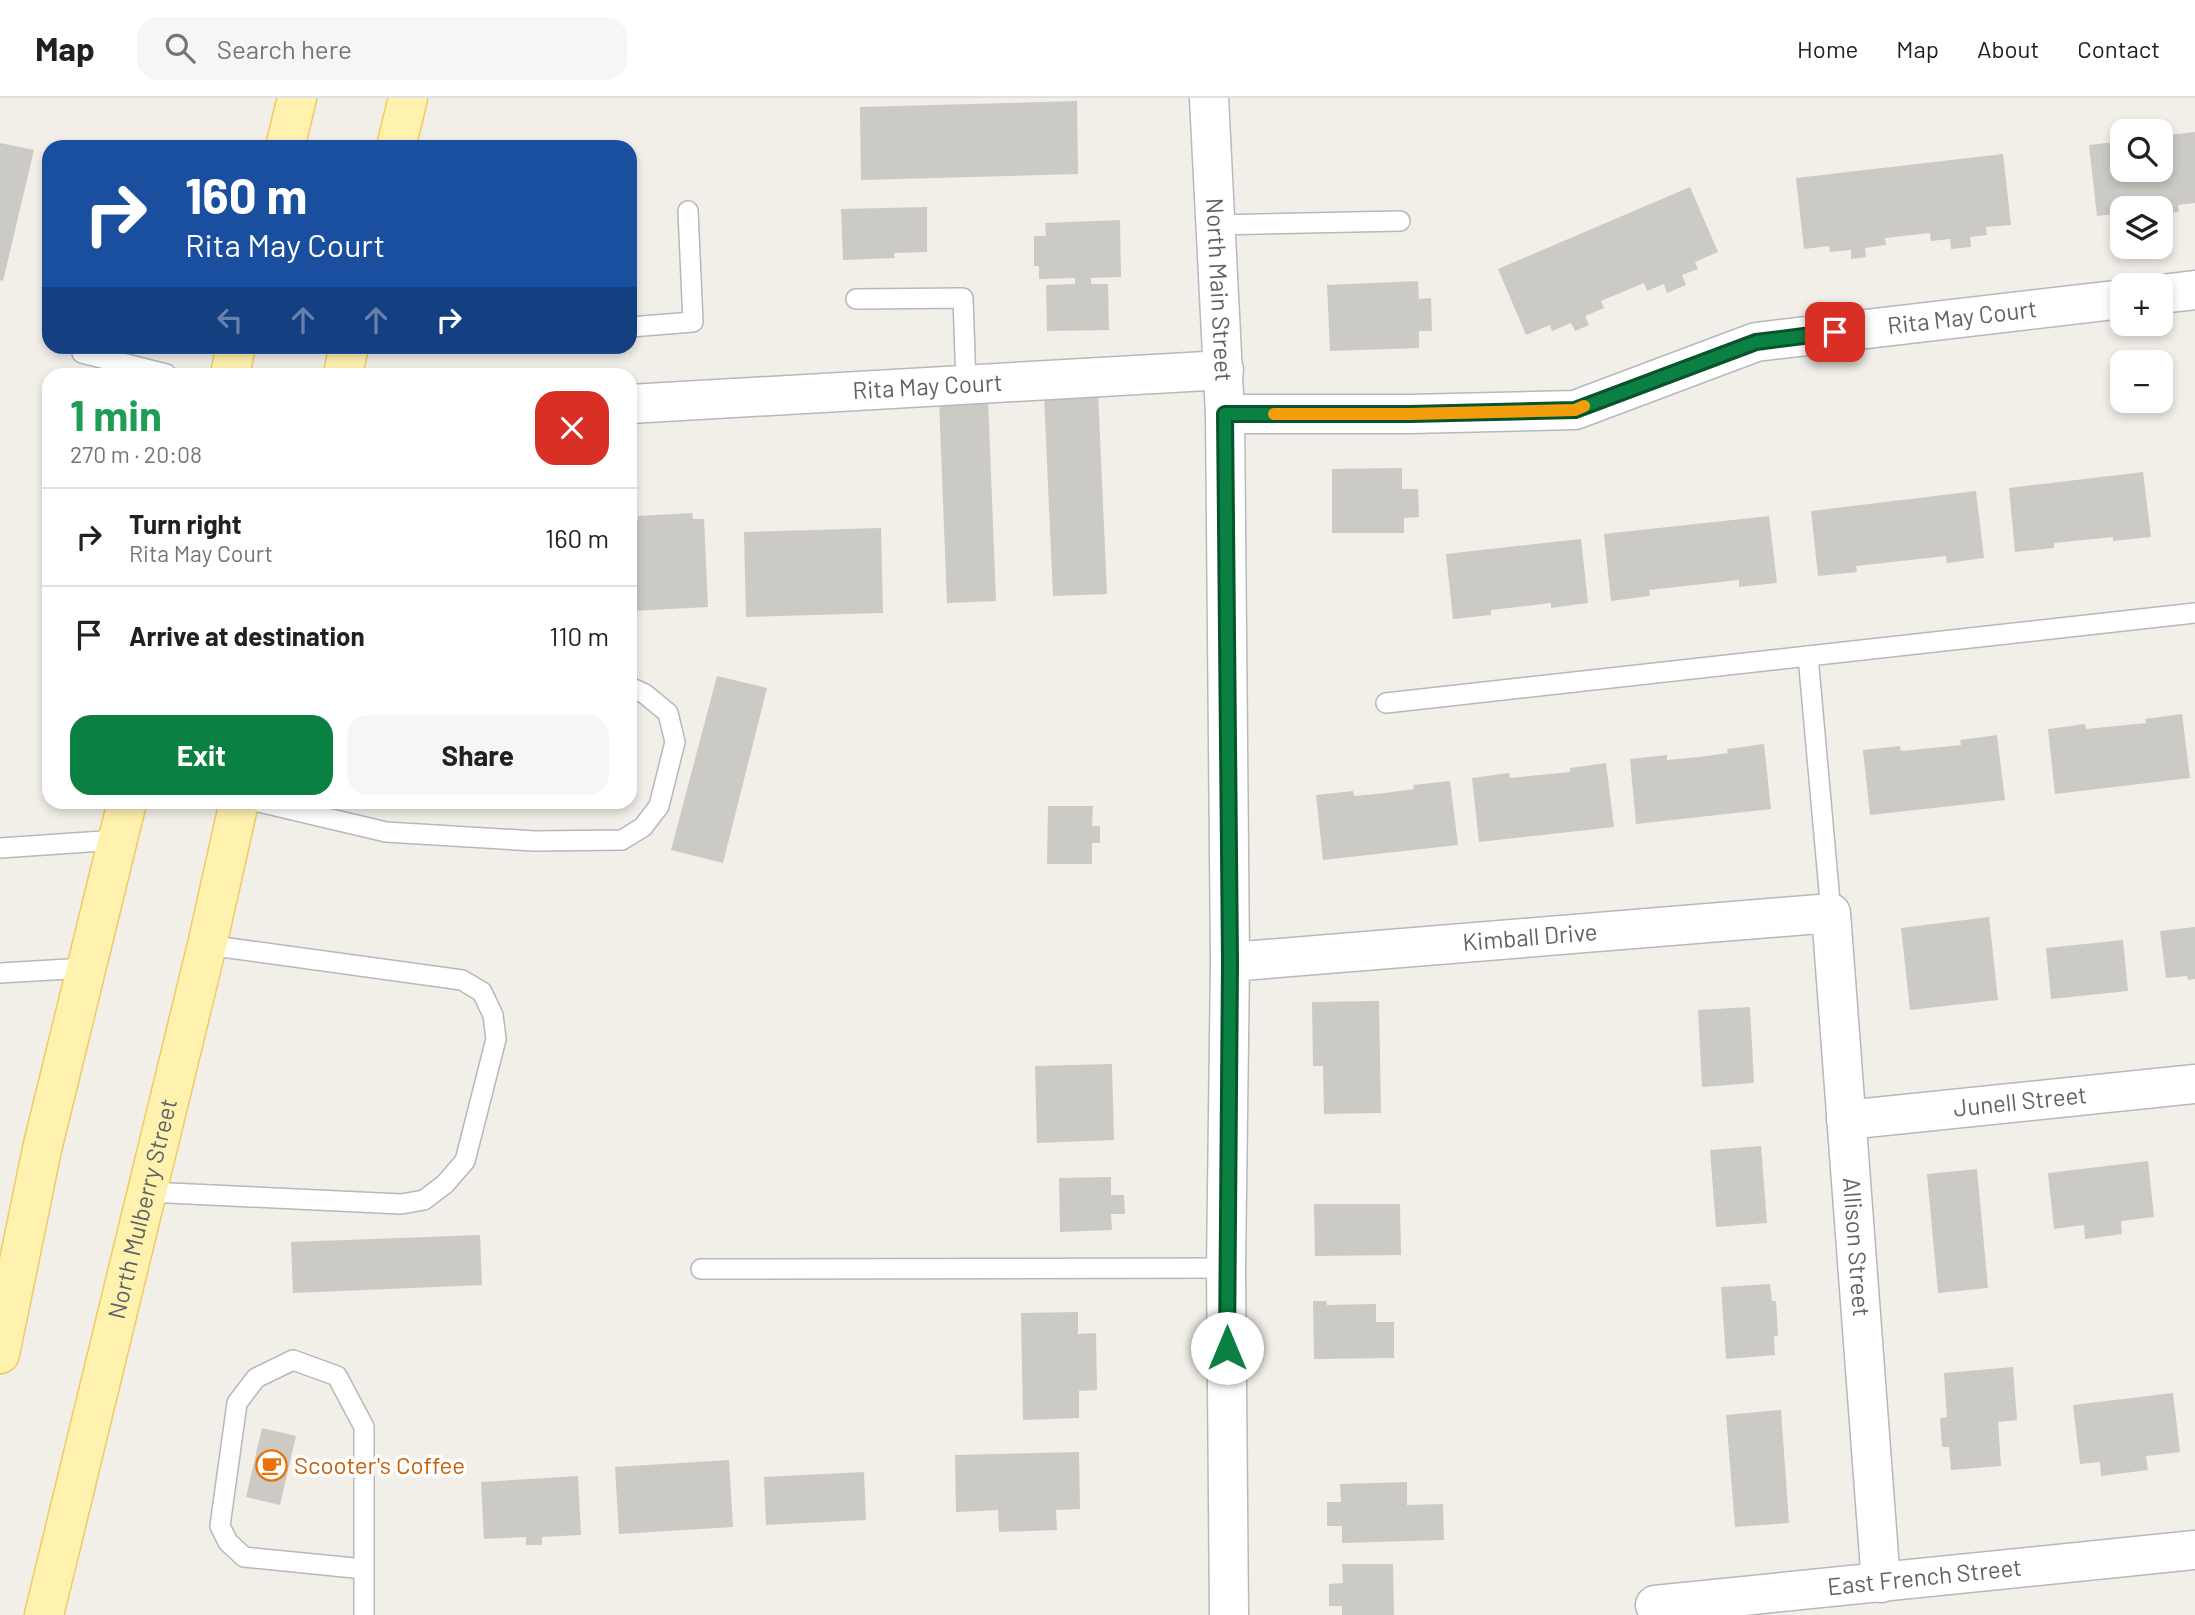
<!DOCTYPE html>
<meta charset="utf-8">
<style>
:root{--surface:#fff;--page:#f6f6f6;--text:#202124;--muted:#757577;--line:#e0e0e0;--accent:#0b8043}
body{margin:0;font-family:Barlow,sans-serif;background:var(--page);color:var(--text);height:100vh;display:flex;flex-direction:column;font-size:26px;white-space:nowrap}
*{box-sizing:border-box;margin:0}
p{font-size:23px;color:var(--muted)}
.icon{flex:none;width:38px;height:38px;fill:none;stroke:currentColor;stroke-width:2;stroke-linecap:round;stroke-linejoin:round}
.map{position:relative;flex:1;overflow:hidden}
.drawer{position:absolute;left:42px;top:270px;width:595px;height:441px;display:flex;flex-direction:column;background:var(--surface);border-radius:21px;box-shadow:0 4px 10px #0003}
.drawer>*{flex:none}
.banner{position:absolute;left:42px;top:42px;width:595px;height:214px;border-radius:21px;box-shadow:0 4px 10px #0003;background:#1a4fa0;color:#fff;overflow:hidden}
.fabs{position:absolute;left:2110px;top:21px;display:grid;gap:14px}
.fabs a{display:grid;place-items:center;width:63px;height:63px;border-radius:14px;background:var(--surface);box-shadow:0 4px 10px #0003;font-size:35px}
.pin{position:absolute;display:grid;place-items:center;width:60px;height:60px;color:#fff;margin:-30px;border-radius:14px;box-shadow:0 4px 10px #0006}
.me{position:absolute;width:77px;margin:-38px;rotate:0deg;stroke-linejoin:round;filter:drop-shadow(0 0 5px #0008)}
.turn{display:flex;align-items:center;gap:24px;height:147px;padding:0 28px;font-size:32px}
.turn .icon{width:91px;height:91px;stroke-width:2.5}
.turn b{display:block;font-size:49px;line-height:60px}
.lanes{display:flex;align-items:center;height:66px;padding:0 28px;background:#0003;justify-content:center;gap:35px;direction:ltr}
.lanes .off{opacity:.35}
.round{display:grid;place-items:center;flex:none;width:74px;height:74px;border-radius:21px;background:var(--page)}
.summary{display:flex;align-items:center;justify-content:space-between;height:119px;padding:0 28px}
h1{font-size:42px;font-weight:700;line-height:52px;color:#1e9e55}
.button{display:flex;gap:14px;margin-top:auto;padding:14px 28px}
.button a{flex:1;height:80px;border-radius:21px;background:var(--accent);color:#fff;font-size:28px;font-weight:700;line-height:80px;text-align:center}
.button a+a{background:var(--page);color:var(--text)}
ul{padding:0;list-style:none}
li{display:flex;align-items:center;gap:21px;height:98px;padding:0 28px;border-top:2px solid var(--line)}
li div{flex:1}
li b{display:block;font-size:26px}
li em{font-style:normal}
header{display:flex;align-items:center;gap:42px;box-sizing:border-box;height:98px;padding:0 35px;background:var(--surface);border-bottom:2px solid var(--line)}
header strong{font-size:33px}
nav{display:flex;gap:38px;margin-inline-start:auto;font-size:24px}
.search{width:490px;height:63px;background:var(--page);display:flex;align-items:center;gap:18px;box-sizing:border-box;padding:0 24px;border-radius:21px;color:var(--muted);font-size:26px}
.map>svg:first-child{display:block}
.building{fill:#cccac5}
.lines{fill:none;stroke-linecap:round;stroke-linejoin:round}
.lane-casing{stroke:#b5b8bc;stroke-width:22}
.street-casing{stroke:#b5b8bc;stroke-width:41}
.secondary-casing{stroke:#b6babf;stroke-width:41}
.primary-casing{stroke:#f2c960;stroke-width:41}
.lane{stroke:#fff;stroke-width:19}
.street{stroke:#fff;stroke-width:38}
.secondary{stroke:#fff;stroke-width:38}
.primary{stroke:#fff2af;stroke-width:38}
.route-casing{stroke:#07532c;stroke-width:18}
.route{stroke:#0b8043;stroke-width:12}
.slow{stroke:#f59e0b;stroke-width:12}
.labels{text-anchor:middle;stroke-width:7;stroke-linejoin:round;paint-order:stroke}
.street-label{font-size:24px;fill:#5f6368;stroke:#fff}
.food-label{font-size:24px;fill:#c56008;stroke:#fff;text-anchor:start}
</style>
<header>
<strong>Map</strong>
<div class="search"><svg class="icon" aria-label="search" viewBox="0 0 24 24"><circle cx="10" cy="10" r="6"/><path d="M15 15l6 6"/></svg>Search here</div>
<nav><a>Home</a><a>Map</a><a>About</a><a>Contact</a></nav>
</header>
<div class="map">
<svg width="2195" height="1517" viewBox="0 0 2195 1517">
<rect width="100%" height="100%" fill="#f1efe8"/>
<!-- building -->
<g class="building">
<polygon points="1077,3 1078,76 861,82 860,9"/>
<polygon points="2195,34 2195,105 2178,107 2179,114 2161,116 2161,110 2123,110 2123,115 2097,118 2089,47 2123,43 2123,72 2161,72 2161,38"/>
<polygon points="0,45 34,52 3,183 0,182"/>
<polygon points="2003,56 2011,127 1986,129 1987,137 1970,139 1971,149 1951,151 1950,141 1931,143 1930,135 1885,140 1886,147 1865,150 1866,159 1851,161 1851,152 1830,154 1829,148 1804,151 1796,80"/>
<polygon points="1690,89 1718,154 1695,164 1698,171 1682,177 1686,187 1667,195 1664,186 1647,193 1644,185 1601,203 1604,210 1585,218 1589,227 1575,233 1571,225 1552,233 1550,227 1526,237 1498,171"/>
<polygon points="927,109 927,154 894,155 895,160 843,162 841,111"/>
<polygon points="1120,122 1121,179 1091,180 1091,186 1108,186 1109,232 1047,233 1046,187 1075,186 1075,180 1039,181 1039,168 1034,168 1034,138 1046,138 1045,125"/>
<polygon points="1418,183 1419,201 1431,200 1432,233 1419,233 1419,250 1330,253 1327,187"/>
<polygon points="1098,294 1107,496 1053,498 1044,297"/>
<polygon points="988,300 996,503 947,505 939,302"/>
<polygon points="1402,370 1402,391 1418,391 1419,419 1404,420 1404,435 1332,435 1332,371"/>
<polygon points="2143,374 2151,439 2113,443 2113,439 2054,445 2054,450 2015,454 2009,390"/>
<polygon points="1976,393 1984,460 1947,465 1946,458 1856,468 1857,474 1818,478 1811,413"/>
<polygon points="692,415 693,421 704,421 708,509 632,513 630,423 638,423 638,418"/>
<polygon points="1769,418 1777,485 1739,489 1739,482 1649,492 1650,498 1611,503 1604,436"/>
<polygon points="881,430 883,515 746,519 744,434"/>
<polygon points="1581,441 1588,505 1551,510 1551,505 1491,512 1491,517 1453,521 1446,456"/>
<polygon points="717,578 767,590 723,765 671,752"/>
<polygon points="2182,616 2190,680 2055,696 2048,631 2085,626 2086,631 2146,625 2145,621"/>
<polygon points="632,637 637,690 630,690 630,638"/>
<polygon points="1997,637 2005,702 1870,717 1863,652 1900,648 1901,653 1961,647 1960,642"/>
<polygon points="1764,646 1771,711 1636,726 1630,661 1667,657 1667,662 1699,659 1728,655 1727,651"/>
<polygon points="1606,665 1614,729 1479,744 1472,680 1509,675 1510,680 1570,674 1570,670"/>
<polygon points="1450,683 1458,747 1323,762 1316,697 1353,693 1354,698 1385,695 1414,691 1413,687"/>
<polygon points="1048,708 1093,708 1092,728 1100,728 1100,745 1092,745 1092,766 1047,766"/>
<polygon points="1989,819 1998,902 1910,912 1901,830"/>
<polygon points="2195,829 2195,881 2188,882 2187,878 2166,880 2160,833"/>
<polygon points="2123,842 2128,893 2051,901 2046,850"/>
<polygon points="1379,903 1381,1015 1324,1016 1323,968 1313,968 1312,904"/>
<polygon points="1750,909 1754,985 1702,989 1698,912"/>
<polygon points="1112,966 1114,1042 1037,1045 1035,968"/>
<polygon points="1761,1048 1767,1125 1716,1129 1710,1052"/>
<polygon points="2148,1063 2154,1119 2121,1123 2122,1136 2085,1141 2084,1127 2054,1131 2048,1075"/>
<polygon points="1977,1071 1988,1190 1938,1195 1927,1076"/>
<polygon points="1111,1079 1111,1097 1124,1097 1125,1116 1111,1116 1112,1132 1060,1134 1059,1080"/>
<polygon points="1314,1106 1400,1106 1401,1157 1315,1158"/>
<polygon points="480,1137 482,1187 293,1195 291,1144"/>
<polygon points="1770,1186 1772,1203 1776,1203 1778,1238 1774,1238 1775,1257 1726,1261 1721,1189"/>
<polygon points="1313,1203 1326,1203 1327,1207 1376,1206 1376,1224 1394,1224 1394,1260 1314,1261"/>
<polygon points="1078,1214 1078,1236 1096,1235 1097,1292 1079,1293 1079,1320 1023,1322 1021,1215"/>
<polygon points="2013,1269 2017,1322 1998,1324 2001,1368 1951,1372 1949,1349 1942,1349 1940,1320 1947,1319 1944,1275"/>
<polygon points="2173,1295 2180,1354 2146,1358 2148,1372 2101,1378 2100,1364 2080,1366 2073,1307"/>
<polygon points="1781,1312 1789,1425 1735,1429 1726,1317"/>
<polygon points="262,1330 296,1338 280,1407 246,1399"/>
<polygon points="1079,1354 1080,1411 1056,1412 1057,1432 999,1434 998,1412 956,1414 955,1357"/>
<polygon points="729,1362 733,1429 619,1436 615,1369"/>
<polygon points="864,1374 866,1422 766,1427 764,1379"/>
<polygon points="578,1378 581,1437 542,1439 542,1447 526,1447 526,1439 484,1441 481,1384"/>
<polygon points="1407,1384 1407,1407 1443,1406 1444,1442 1342,1445 1342,1428 1327,1428 1327,1404 1341,1404 1340,1386"/>
<polygon points="1342,1466 1393,1466 1394,1517 1342,1517 1342,1508 1329,1508 1329,1486 1343,1485"/>
</g>
<g class="lines">
<defs>
<g id="lane">
<polyline points="1216,127 1400,123"/>
<polyline points="856,201 963,200 966,286"/>
<polyline points="630,229 693,224 688,113"/>
<polyline points="83,248 82,255 166,276"/>
<polyline points="1808,558 1831,815"/>
<polyline points="1386,605 2195,515"/>
<polyline points="259,704 386,734 535,743 622,742 643,729 659,708 675,644 668,615 645,596 630,589"/>
<polyline points="0,750 117,742"/>
<polyline points="0,875 86,870"/>
<polyline points="148,1094 401,1106 424,1102 445,1086 465,1063 496,941 493,917 482,894 462,882 207,847"/>
<polyline points="701,1171 1226,1170"/>
<polyline points="364,1471 244,1459 228,1444 220,1428 237,1305 256,1280 293,1262 337,1278 364,1329 364,1517"/>
</g>
<g id="street">
<polyline points="2161,196 2195,192"/>
<path id="s1" d="M630,306l594,-34"/>
<path id="s2" d="M1225,316h185l165,-4 181,-68 367,-43"/>
<path id="s3" d="M1230,864l601,-49 50,670"/>
<path id="s4" d="M1846,1022l349,-36"/>
<path id="s5" d="M1655,1507l540,-55"/>
</g>
<g id="secondary">
<path id="s6" d="M1209,0l16,316 5,548 -4,306 3,347"/>
</g>
<g id="primary">
<polyline points="285,49 297,0"/>
<polyline points="396,49 408,0"/>
<polyline points="230,276 236,248"/>
<polyline points="343,276 349,248"/>
<polyline points="0,1256 42,1051 127,704"/>
<path id="s7" d="M44,1517l163,-670 32,-143"/>
</g>
</defs>
<!-- lane casing -->
<use href="#lane" class="lane-casing"/>
<!-- street casing -->
<use href="#street" class="street-casing"/>
<!-- secondary casing -->
<use href="#secondary" class="secondary-casing"/>
<!-- primary casing -->
<use href="#primary" class="primary-casing"/>
<!-- lane -->
<use href="#lane" class="lane"/>
<!-- street -->
<use href="#street" class="street"/>
<!-- secondary -->
<use href="#secondary" class="secondary"/>
<!-- primary -->
<use href="#primary" class="primary"/>
</g>
<g class="lines">
<defs>
<polyline id="route" points="1227,1250 1230,864 1225,316 1410,316 1575,312 1756,244 1835,234"/>
</defs>
<!-- route casing -->
<use href="#route" class="route-casing"/>
<!-- route -->
<use href="#route" class="route"/>
<!-- slow -->
<polyline class="slow" points="1274,316 1410,316 1575,312 1584,308"/>
</g>
<!-- icons -->
<defs>
<symbol id="cafe-ring" viewBox="-11 -11 22 22"><circle r="9.5" fill="#fff" stroke="#e8710a" stroke-width="1.5"/><path d="M-5.5-4.5H6V0H3Q3 3.5 0 3.5H-2.5Q-5.5 3.5-5.5 0ZM3-3.2v2h1.7v-2ZM-6 4.5H4V6H-6Z" fill="#e8710a"/></symbol>
</defs>
<g fill-rule="evenodd">
<use href="#cafe-ring" x="254" y="1350" width="35" height="35"/>
</g>
<g class="labels">
<!-- street labels -->
<g class="street-label">
<text dy="8" stroke="none"><textPath href="#s6" startOffset="192">North Main Street</textPath></text>
<text dy="8" stroke="none"><textPath href="#s2" startOffset="751">Rita May Court</textPath></text>
<text dy="8" stroke="none"><textPath href="#s1" startOffset="298">Rita May Court</textPath></text>
<text dy="8" stroke="none"><textPath href="#s3" startOffset="301">Kimball Drive</textPath></text>
<text dy="8" stroke="none"><textPath href="#s4" startOffset="175">Junell Street</textPath></text>
<text dy="8" stroke="none"><textPath href="#s7" startOffset="418">North Mulberry Street</textPath></text>
<text dy="8" stroke="none"><textPath href="#s3" startOffset="938">Allison Street</textPath></text>
<text dy="8" stroke="none"><textPath href="#s5" startOffset="271">East French Street</textPath></text>
</g>
<!-- food labels -->
<g class="food-label">
<text x="294" y="1376">Scooter's Coffee</text>
</g>
</g>
</svg>
<div class="fabs">
<a><svg class="icon" aria-label="search" viewBox="0 0 24 24"><circle cx="10" cy="10" r="6"/><path d="M15 15l6 6"/></svg></a>
<a><svg class="icon" aria-label="layers" viewBox="0 0 24 24"><path d="M12 4l9 5-9 5-9-5zM3 14l9 5 9-5"/></svg></a>
<a>+</a>
<a>−</a>
</div>
<div class="pin" style="left:1835px;top:234px;background:#d93025"><svg class="icon" aria-label="arrive" viewBox="0 0 24 24"><path d="M6 21V4h12l-3 4 3 4H6"/></svg></div>
<svg class="me" style="left:1227px;top:1250px" viewBox="-20 -20 40 40"><circle r="19" fill="#fff"/><path d="M0-13L10 11 0 6-10 11z" fill="#0b8043"/></svg>
<div class="banner">
<div class="turn"><svg class="icon" aria-label="right" viewBox="0 0 24 24"><path d="M7 20v-9h11M14 6l5 5-5 5"/></svg><div><b>160 m</b>Rita May Court</div></div>
<div class="lanes"><svg class="icon off" aria-label="left" viewBox="0 0 24 24"><path d="M17 20v-9H6M10 6l-5 5 5 5"/></svg><svg class="icon off" aria-label="ahead" viewBox="0 0 24 24"><path d="M12 20V5M6 11l6-6 6 6"/></svg><svg class="icon off" aria-label="ahead" viewBox="0 0 24 24"><path d="M12 20V5M6 11l6-6 6 6"/></svg><svg class="icon" aria-label="right" viewBox="0 0 24 24"><path d="M7 20v-9h11M14 6l5 5-5 5"/></svg></div>
</div>
<section class="drawer">
<div class="summary"><div><h1>1 min</h1><p>270 m · 20:08</p></div><a class="round" style="background:#d93025;color:#fff"><svg class="icon" aria-label="close" viewBox="0 0 24 24"><path d="M6 6l12 12M18 6L6 18"/></svg></a></div>
<ul>
<li><svg class="icon" aria-label="right" viewBox="0 0 24 24"><path d="M7 20v-9h11M14 6l5 5-5 5"/></svg><div><b>Turn right</b><p>Rita May Court</p></div><em>160 m</em></li>
<li><svg class="icon" aria-label="arrive" viewBox="0 0 24 24"><path d="M6 21V4h12l-3 4 3 4H6"/></svg><div><b>Arrive at destination</b></div><em>110 m</em></li>
</ul>
<div class="button"><a>Exit</a><a>Share</a></div>
</section>
</div>
